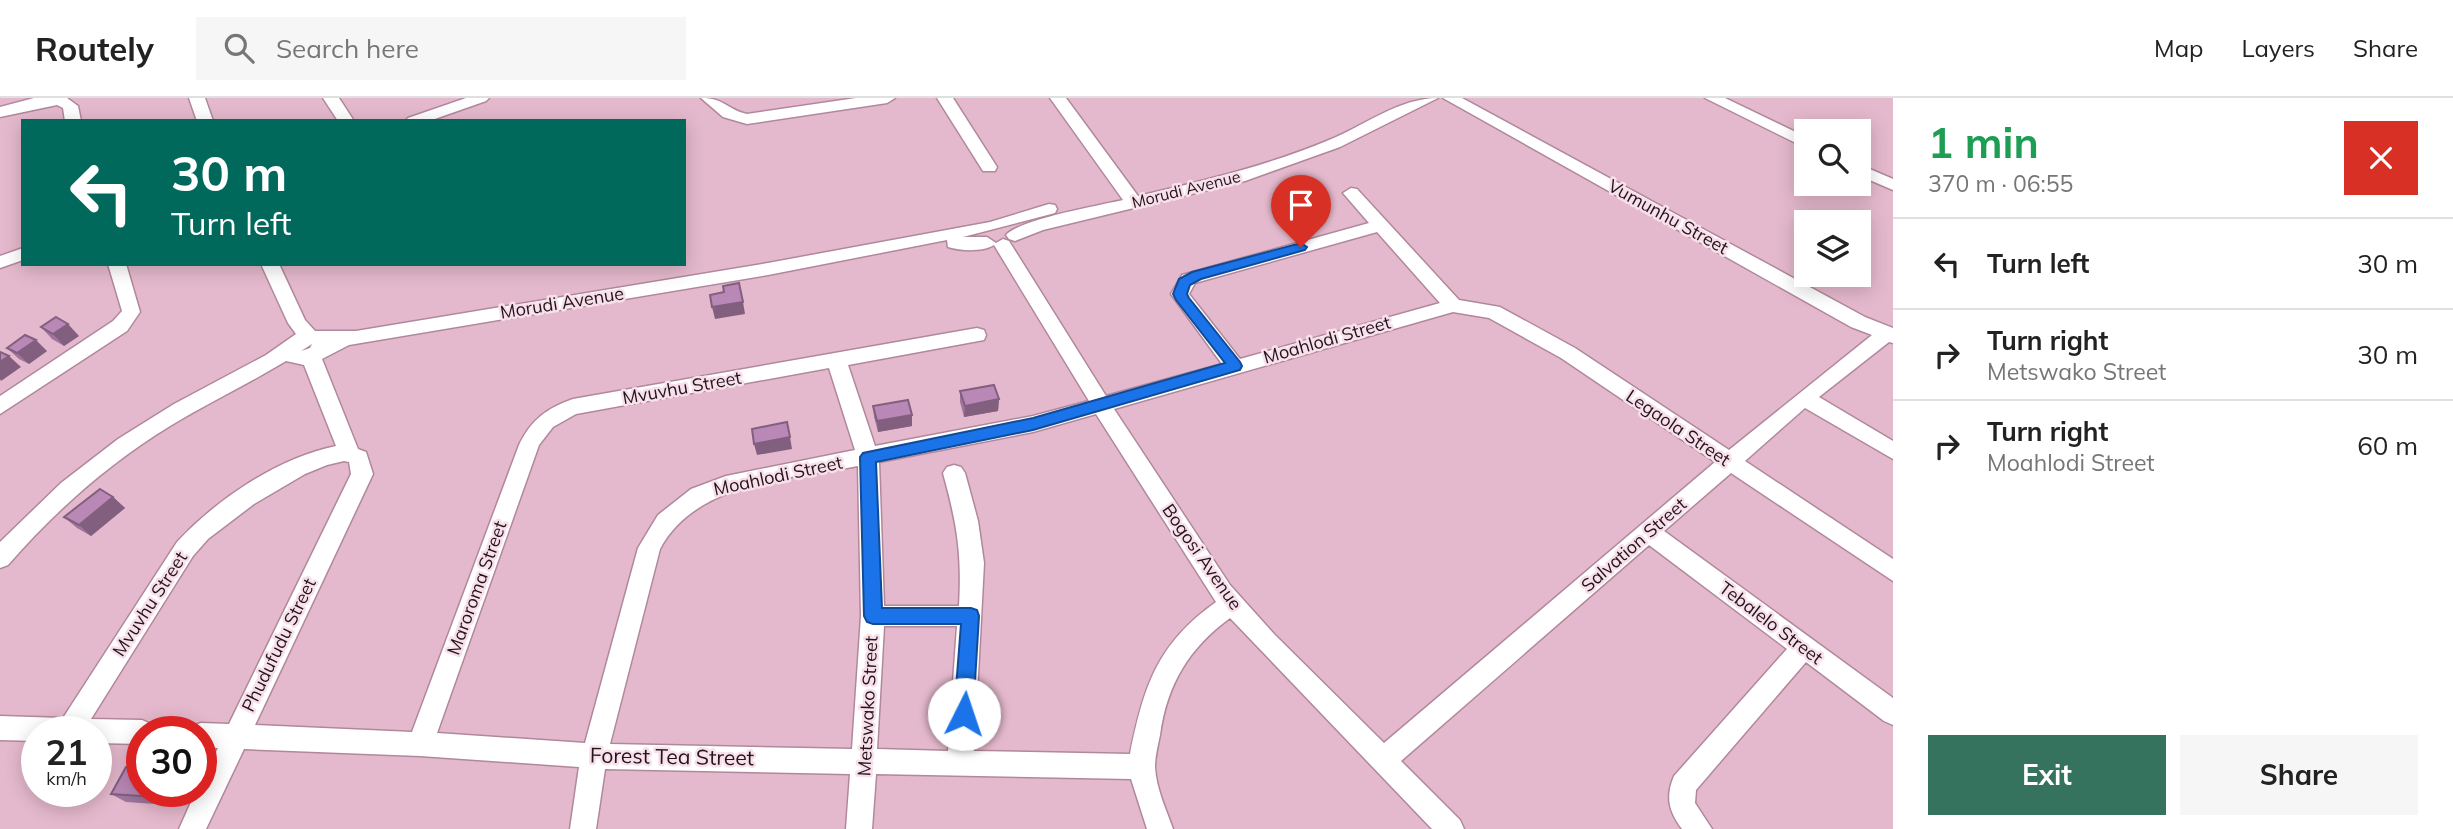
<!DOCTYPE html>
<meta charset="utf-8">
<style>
:root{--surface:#fff;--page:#f6f6f6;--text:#222;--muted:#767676;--line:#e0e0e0;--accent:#36735e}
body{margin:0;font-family:Mulish,sans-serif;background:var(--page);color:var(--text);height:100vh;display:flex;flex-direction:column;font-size:26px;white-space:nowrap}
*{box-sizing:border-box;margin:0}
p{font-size:23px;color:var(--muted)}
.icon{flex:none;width:38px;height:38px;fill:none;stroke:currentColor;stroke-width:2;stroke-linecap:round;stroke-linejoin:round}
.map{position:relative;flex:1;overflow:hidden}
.sheet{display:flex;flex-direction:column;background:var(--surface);width:560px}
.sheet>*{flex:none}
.banner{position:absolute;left:21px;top:21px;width:665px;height:147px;border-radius:0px;box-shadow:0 4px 18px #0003;background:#00695c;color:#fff;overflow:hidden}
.buttons{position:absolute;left:1794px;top:21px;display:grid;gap:14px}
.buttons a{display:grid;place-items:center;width:77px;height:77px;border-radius:0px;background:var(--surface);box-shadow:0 4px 18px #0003;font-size:35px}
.speed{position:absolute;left:21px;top:618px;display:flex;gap:14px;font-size:35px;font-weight:700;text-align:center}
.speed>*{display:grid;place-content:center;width:91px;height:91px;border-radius:50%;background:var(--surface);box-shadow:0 4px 18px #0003;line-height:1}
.speed small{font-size:18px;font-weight:400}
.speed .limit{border:10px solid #d22;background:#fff;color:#111}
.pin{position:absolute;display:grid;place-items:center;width:60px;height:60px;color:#fff;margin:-72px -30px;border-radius:50% 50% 50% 0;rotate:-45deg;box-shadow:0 0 7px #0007}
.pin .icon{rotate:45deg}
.me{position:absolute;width:77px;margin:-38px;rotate:4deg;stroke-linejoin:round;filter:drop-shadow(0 0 5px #0008)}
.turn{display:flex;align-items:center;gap:24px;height:147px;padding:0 35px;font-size:32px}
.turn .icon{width:91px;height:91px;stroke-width:2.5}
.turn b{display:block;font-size:49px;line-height:60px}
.round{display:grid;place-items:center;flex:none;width:74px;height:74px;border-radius:0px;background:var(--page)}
.summary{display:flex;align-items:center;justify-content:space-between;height:119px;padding:0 35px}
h1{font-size:42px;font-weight:700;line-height:52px;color:#1e9e55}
.cta{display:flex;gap:14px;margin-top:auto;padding:14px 35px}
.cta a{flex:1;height:80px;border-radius:0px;background:var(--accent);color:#fff;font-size:28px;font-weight:700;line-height:80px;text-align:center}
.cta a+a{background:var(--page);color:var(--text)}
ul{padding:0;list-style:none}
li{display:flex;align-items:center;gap:21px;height:91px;padding:0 35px;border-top:2px solid var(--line)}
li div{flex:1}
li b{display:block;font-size:26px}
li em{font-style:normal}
header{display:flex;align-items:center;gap:42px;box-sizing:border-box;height:98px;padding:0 35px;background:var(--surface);border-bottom:2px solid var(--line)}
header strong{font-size:33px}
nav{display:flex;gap:38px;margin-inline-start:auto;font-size:24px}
.search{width:490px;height:63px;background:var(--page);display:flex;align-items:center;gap:18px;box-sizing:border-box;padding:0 24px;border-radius:0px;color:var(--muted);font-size:26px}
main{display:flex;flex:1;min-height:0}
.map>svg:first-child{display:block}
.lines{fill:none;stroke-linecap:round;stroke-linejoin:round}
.minor-casing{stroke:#b1889b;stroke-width:3}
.minor{fill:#fff;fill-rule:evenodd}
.wall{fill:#9f759d}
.shaded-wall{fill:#825f7f}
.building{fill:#b988b6;stroke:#825f7f;stroke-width:2}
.route{fill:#1a73e8;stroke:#114b97;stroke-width:2}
.labels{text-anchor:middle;stroke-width:5;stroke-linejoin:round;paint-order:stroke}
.far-street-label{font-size:16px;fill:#23131b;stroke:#f8e0eb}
.street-label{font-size:18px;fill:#23131b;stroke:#f8e0eb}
.near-street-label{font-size:21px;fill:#23131b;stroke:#f8e0eb}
</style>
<header>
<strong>Routely</strong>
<div class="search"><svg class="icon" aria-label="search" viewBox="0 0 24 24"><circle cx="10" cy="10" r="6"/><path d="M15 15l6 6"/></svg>Search here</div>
<nav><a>Map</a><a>Layers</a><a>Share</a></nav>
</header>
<main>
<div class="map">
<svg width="1893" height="731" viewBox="0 0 1893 731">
<rect width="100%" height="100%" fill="#e5b9cd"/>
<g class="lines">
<defs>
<g id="minor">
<polygon points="34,0 67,0 78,8 81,23 65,23 63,10 57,7 0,19 0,9"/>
<polygon points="189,0 205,0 213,23 197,23"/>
<polygon points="323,0 339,0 354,23 338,23"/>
<polygon points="466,0 489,0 486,3 429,23 405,23 408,20"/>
<path d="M701,0c24,0 25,11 46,16l109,-16h39l-8,5 -140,21 -24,-7z"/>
<polygon points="937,0 953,0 997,69 995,73 983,73"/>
<path d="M1050,0h16l72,98c64,-15 129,-30 191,-56 35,-14 70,-42 109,-42l-98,49 -95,34 -202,49 -28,11 -6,-2 -3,-4c12,-15 94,-30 117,-35z"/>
<path d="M1443,0h19l403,219 28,11v15l-4,-1 -70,55 74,44v18l-88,-51 -60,53 148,98v22l-162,-108 -67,58 229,167v27l-9,-4 -78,-59 -110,128 -1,13 17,26h-30c-13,-17 -17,-32 -8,-53l113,-127 -138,-104 -248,216 59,59 4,9h-32l-202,-211c-41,30 -63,66 -70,117 -2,10 -5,21 -5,32 1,21 11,42 18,62h-26l-16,-50 -255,-5 -4,55h-26l4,-55 -245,-5 -9,60h-26l9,-62 -159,-11 -176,-7 -38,80h-27l17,-38h5v-10l17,-33 -17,-1v-15h-11l2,-6 9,-3 28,1 122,-250 -2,-12 -5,-1 -17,4 -22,9 -51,30 -46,35 -15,17 -102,163 51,1 9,4 3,8h-12v12l-46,-1v-11h-59v9l-37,-1v-24l63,2 114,-176c40,-43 101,-84 159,-96l-32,-81 -18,-4c-38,23 -78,42 -116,65 -62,38 -115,85 -162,139l-8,3v-26l61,-59 57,-44 56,-35 92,-49 30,-21 -8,-11 -27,-59h18l26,56 10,11h41l412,-68 222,-41 59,-18 6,1 2,4 -2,4 -92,24h24l9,6 7,-4 6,2 97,155 116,-32 -51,-70 11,-19 187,-52 -26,-30 8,-5 6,1 102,111 41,7 75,41 154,102 143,-115 -21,-8zM1377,134l63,71 -200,56 -51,-65 6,-11zM947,142l1,7c13,4 35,5 46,-2l95,156 -56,15 -158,30 -27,-81 136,-25 2,-5 -2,-5 -7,-2 -404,71c-26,9 -42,21 -54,46l-107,287 -157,-7 118,-251 -7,-22 -8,-3 -36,-90 27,-14 419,-70zM1453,214l36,6 72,40 154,104 -331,281 -110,-109 -44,-49 -116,-176zM312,246l-2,4 -9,3zM829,270l26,82 -129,26 -35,13 -33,26 -20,33 -53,195 -148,-10 102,-288 14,-18 23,-13zM1096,316l120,188c-59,42 -72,84 -86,152l-156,-3 10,-188 -6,-42 -13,-48 -4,-6 -7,-2 -7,2 -4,6c14,51 19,80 16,133h-75l-5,-144 154,-30zM858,368l3,150 -9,133 -242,-5 50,-195c36,-68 131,-70 198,-83zM884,528h73l-9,125 -71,-2z"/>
<polygon points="1705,0 1725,0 1806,39 1806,50"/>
<polygon points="1858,66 1893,81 1893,92 1858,77"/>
<polygon points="23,150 23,162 0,170 0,158"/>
<polygon points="108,166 126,166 140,214 127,233 0,316 0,298 113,223 122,213"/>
</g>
</defs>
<!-- minor casing -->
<use href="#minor" class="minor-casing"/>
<!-- minor -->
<use href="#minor" class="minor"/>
</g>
<!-- wall -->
<g class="wall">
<polygon points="41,229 79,238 64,248 52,241"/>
<polygon points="7,250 47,253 29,266 19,261"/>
<polygon points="960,293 999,301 998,313 964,319 960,304"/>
<polygon points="873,308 912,317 912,328 878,334 874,319"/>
<polygon points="113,399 125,410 91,438 77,430 64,419"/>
<polygon points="142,693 178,693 170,707 126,704 111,696"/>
</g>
<!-- shaded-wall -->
<g class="shaded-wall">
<polygon points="743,204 745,216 715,221 712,209"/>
<polygon points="68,226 79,238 64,248 53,236"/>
<polygon points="36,242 47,253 29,266 17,255"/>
<polygon points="9,258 21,269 1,283 0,281 0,264"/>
<polygon points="999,301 998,313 964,319 965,308"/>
<polygon points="912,317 912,328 878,334 877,323"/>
<polygon points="790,339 792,351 757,357 754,346"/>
<polygon points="113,399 125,410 91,438 79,427"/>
<polygon points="160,693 178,693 170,707 157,699"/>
</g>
<!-- building -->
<g class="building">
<polygon points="739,185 743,204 712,209 710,197 724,194 723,188"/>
<polygon points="56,219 68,226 53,236 41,229"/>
<polygon points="25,237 36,242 17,255 7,250"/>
<polygon points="0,254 9,258 0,264"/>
<polygon points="994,287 999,301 965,308 960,293"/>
<polygon points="908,302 912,317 877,323 873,308"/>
<polygon points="787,324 790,339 754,346 752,331"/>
<polygon points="100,391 113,399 79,427 64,419"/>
<polygon points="126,669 142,670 142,693 160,693 157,699 111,696"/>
</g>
<!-- route -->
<polygon class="route" points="1301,145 1307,149 1305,152 1201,181 1190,187 1187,196 1189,200 1240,264 1242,268 1240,272 1033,332 876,364 882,510 971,510 977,512 979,518 973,616 970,622 964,625 957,622 954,616 961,526 873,526 867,524 864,518 860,359 863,355 1033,320 1225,265 1176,202 1173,196 1179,181 1192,174"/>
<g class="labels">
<!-- far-street labels -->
<g class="far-street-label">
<text transform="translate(1186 91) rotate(-14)" y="6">Morudi Avenue</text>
</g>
<!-- street labels -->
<g class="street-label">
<text transform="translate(1668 119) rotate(29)" y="6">Vumunhu Street</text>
<text transform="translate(562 205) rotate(-9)" y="6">Morudi Avenue</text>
<text transform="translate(1327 242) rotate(-16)" y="6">Moahlodi Street</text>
<text transform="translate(682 290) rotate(-10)" y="6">Mvuvhu Street</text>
<text transform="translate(1678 330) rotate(34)" y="6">Legaola Street</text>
<text transform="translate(778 378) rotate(-12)" y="6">Moahlodi Street</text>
<text transform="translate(1634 447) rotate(-41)" y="6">Salvation Street</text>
<text transform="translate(1202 459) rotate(55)" y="6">Bogosi Avenue</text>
<text transform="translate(477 490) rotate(-70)" y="6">Maroroma Street</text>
<text transform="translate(150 506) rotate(-57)" y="6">Mvuvhu Street</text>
<text transform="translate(1771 525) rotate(37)" y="6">Tebalelo Street</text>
<text transform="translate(279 547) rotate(-64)" y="6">Phudufudu Street</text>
<text transform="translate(868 608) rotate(-87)" y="6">Metswako Street</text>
</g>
<!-- near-street labels -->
<g class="near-street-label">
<text transform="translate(672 659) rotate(1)" y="7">Forest Tea Street</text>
</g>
</g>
</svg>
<div class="buttons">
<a><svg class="icon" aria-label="search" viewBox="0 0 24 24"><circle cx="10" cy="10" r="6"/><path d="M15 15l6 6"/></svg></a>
<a><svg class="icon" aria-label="layers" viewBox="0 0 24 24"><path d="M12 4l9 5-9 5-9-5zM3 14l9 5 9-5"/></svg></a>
</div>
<div class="speed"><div>21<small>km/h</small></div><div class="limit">30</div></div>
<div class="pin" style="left:1301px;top:149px;background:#d93025"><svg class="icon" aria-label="arrive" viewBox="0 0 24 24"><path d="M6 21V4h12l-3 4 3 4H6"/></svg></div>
<svg class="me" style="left:964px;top:616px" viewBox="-20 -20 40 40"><circle r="19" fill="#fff"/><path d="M0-13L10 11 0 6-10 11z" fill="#1a73e8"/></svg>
<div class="banner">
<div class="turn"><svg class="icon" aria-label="left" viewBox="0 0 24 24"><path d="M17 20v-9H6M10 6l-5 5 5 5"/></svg><div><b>30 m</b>Turn left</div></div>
</div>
</div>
<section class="sheet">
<div class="summary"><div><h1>1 min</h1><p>370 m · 06:55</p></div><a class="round" style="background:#d93025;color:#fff"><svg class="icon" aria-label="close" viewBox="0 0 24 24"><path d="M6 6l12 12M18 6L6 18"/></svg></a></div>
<ul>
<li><svg class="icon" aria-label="left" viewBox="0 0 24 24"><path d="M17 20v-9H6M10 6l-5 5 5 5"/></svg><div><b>Turn left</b></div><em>30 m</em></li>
<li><svg class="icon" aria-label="right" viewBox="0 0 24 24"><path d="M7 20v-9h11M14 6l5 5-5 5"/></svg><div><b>Turn right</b><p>Metswako Street</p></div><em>30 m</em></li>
<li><svg class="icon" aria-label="right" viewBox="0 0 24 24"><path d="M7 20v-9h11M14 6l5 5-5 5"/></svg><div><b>Turn right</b><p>Moahlodi Street</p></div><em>60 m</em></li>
</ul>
<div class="cta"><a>Exit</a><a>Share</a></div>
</section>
</main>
